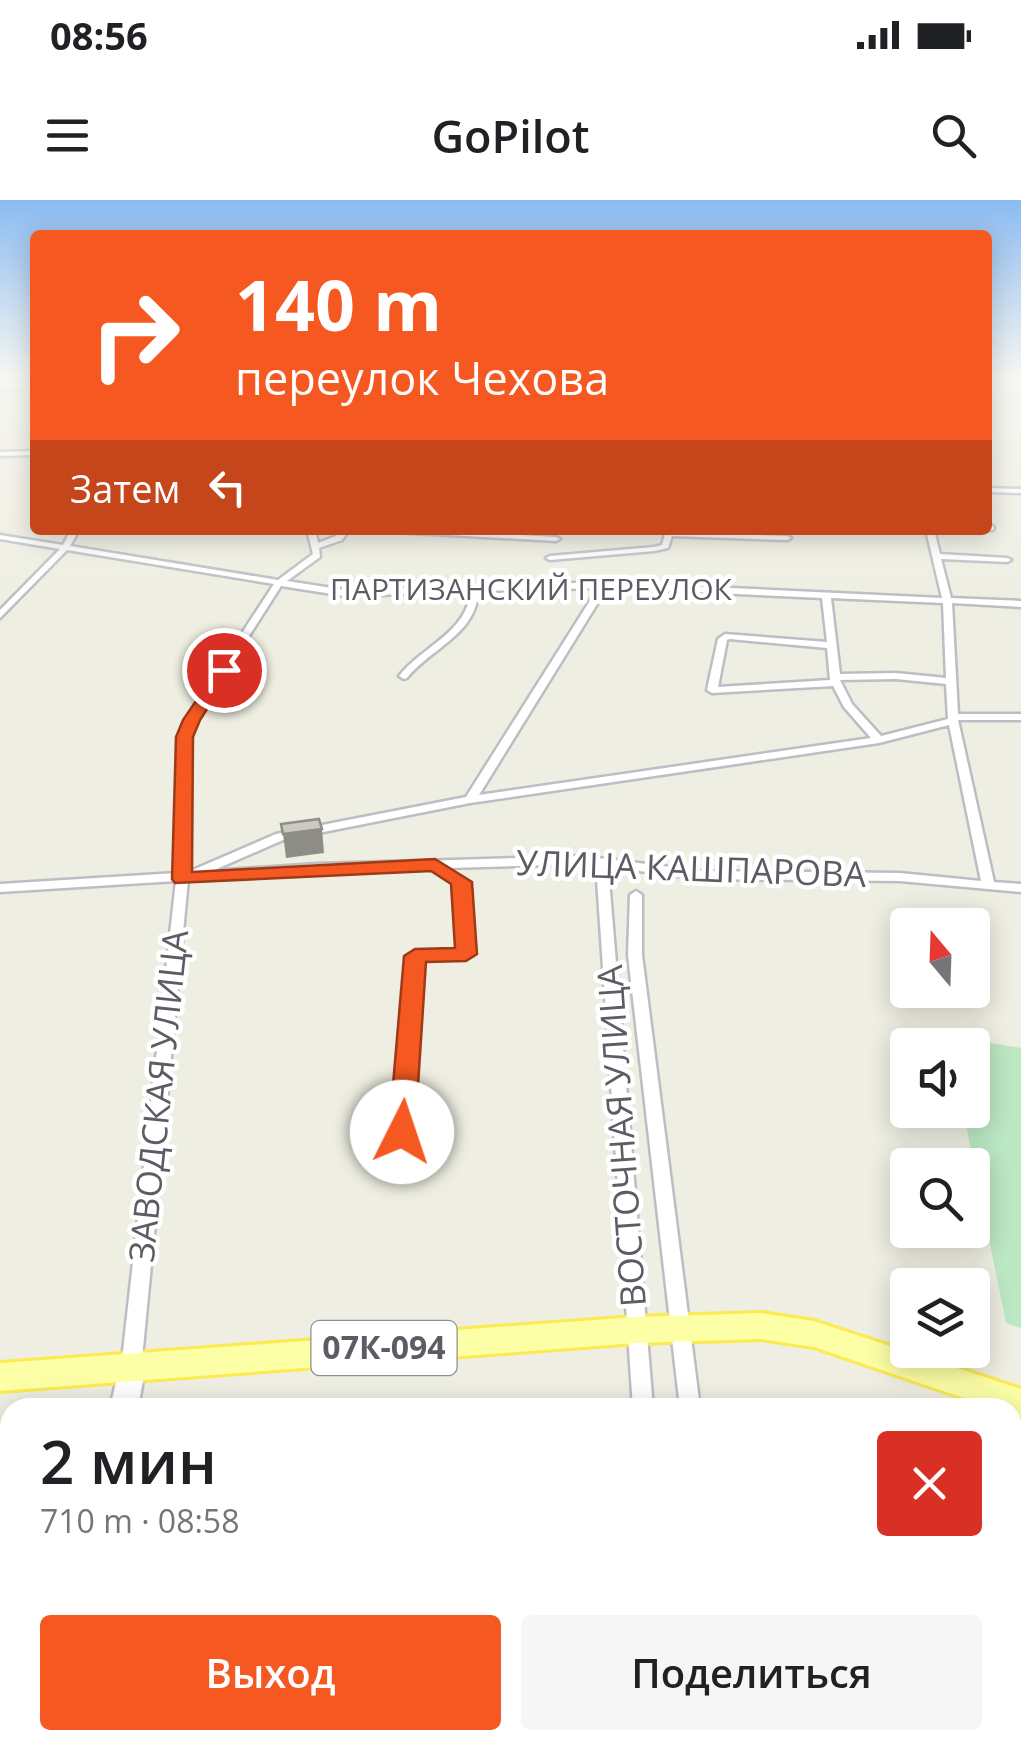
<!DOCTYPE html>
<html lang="ru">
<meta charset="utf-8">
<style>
:root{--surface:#fff;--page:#f6f6f6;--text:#202124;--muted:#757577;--accent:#f65821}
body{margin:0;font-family:"Open Sans",sans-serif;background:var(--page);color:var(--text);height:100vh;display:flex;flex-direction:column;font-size:38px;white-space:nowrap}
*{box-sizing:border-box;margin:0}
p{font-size:32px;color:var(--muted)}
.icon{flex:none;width:55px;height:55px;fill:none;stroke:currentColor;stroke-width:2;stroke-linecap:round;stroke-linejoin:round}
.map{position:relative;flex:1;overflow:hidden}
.drawer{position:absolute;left:0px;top:1198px;width:1022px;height:352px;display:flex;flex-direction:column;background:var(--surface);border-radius:30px 30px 0 0;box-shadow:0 5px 25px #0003}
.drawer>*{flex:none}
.hud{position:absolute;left:30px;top:30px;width:962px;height:305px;border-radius:10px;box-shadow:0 5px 25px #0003;background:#f65821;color:#fff;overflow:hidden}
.needle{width:65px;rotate:341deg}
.buttons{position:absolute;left:890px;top:708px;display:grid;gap:20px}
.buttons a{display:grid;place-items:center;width:100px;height:100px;border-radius:10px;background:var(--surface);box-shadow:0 5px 25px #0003;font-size:50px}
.pin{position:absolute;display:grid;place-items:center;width:85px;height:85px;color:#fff;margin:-42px;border:5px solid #fff;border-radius:50%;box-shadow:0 2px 10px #0007}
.me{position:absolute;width:110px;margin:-55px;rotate:4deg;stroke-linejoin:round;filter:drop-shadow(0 0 8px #0008)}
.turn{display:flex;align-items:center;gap:35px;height:210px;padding:0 40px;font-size:45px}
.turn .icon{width:130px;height:130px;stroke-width:2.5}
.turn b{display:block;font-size:70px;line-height:85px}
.then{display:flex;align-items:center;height:95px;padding:0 40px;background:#0003;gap:20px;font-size:38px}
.round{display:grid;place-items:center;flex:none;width:105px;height:105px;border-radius:10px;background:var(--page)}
.overview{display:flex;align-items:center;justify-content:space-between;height:170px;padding:0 40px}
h1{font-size:60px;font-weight:600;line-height:75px}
.primary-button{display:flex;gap:20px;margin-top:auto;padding:20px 40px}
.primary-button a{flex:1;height:115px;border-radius:10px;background:var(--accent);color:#fff;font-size:40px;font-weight:600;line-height:115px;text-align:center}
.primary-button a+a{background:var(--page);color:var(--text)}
.status{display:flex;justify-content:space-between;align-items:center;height:70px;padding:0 50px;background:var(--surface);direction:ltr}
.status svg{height:28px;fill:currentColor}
header{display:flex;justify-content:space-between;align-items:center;height:130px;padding:0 40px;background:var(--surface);font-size:45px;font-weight:600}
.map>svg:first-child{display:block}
.green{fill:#bce8c4}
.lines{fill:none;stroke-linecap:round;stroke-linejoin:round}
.street-casing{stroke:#bcbec4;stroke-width:5}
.secondary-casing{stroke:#bdbfc7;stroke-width:5}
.primary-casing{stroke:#fcea4e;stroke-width:6}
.street{fill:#fff;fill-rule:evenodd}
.secondary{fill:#fff;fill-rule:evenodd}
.primary{fill:#fdffa6;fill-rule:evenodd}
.wall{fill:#afaea6}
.shaded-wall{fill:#8e8d87}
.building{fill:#cbcac1;stroke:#8e8d87;stroke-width:2.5}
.route{fill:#f65821;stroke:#a03915;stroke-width:2.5}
.labels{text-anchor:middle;stroke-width:9;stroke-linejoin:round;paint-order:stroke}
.far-street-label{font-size:30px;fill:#5a5d64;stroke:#fff}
.shield{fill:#fff;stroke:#8c8e92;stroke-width:2.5}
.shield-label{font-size:32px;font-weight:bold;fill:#5a5d64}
.street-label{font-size:35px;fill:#5a5d64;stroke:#fff}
</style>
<div class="status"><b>08:56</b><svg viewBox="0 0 49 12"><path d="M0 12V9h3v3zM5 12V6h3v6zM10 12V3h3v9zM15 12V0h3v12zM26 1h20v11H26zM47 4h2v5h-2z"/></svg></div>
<header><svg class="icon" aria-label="menu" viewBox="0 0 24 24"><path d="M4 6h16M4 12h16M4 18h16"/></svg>GoPilot<svg class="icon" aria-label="search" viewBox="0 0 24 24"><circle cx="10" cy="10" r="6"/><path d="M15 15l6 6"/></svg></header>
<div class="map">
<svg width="1021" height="1549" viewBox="0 0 1021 1549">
<rect width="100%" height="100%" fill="#eeeee2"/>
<!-- green -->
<polygon class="green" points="948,836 1021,848 1021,1128 1006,1123 963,910 972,910 972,845 950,845"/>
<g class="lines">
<defs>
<g id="street">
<rect x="0" y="185" width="35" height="4"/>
<polygon points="35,251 35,255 0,256 0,252"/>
<polygon points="988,288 1021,289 1021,293 988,292"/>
<polygon points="988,326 993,326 994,328 993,330 987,330"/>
<path d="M71,330h8l-9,16 208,34 35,-26 -6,-24h8l3,13 18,-7 5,-6h8l-7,10 -23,8 1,9 -33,24 58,9 259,-8 338,16 -16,-68h8l6,24 67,4 4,2 -4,2 -66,-3 10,39 70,3v6l-69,-4 6,111h63v6h-63l36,162 27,2v8l-121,-11 -198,-2 -94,-12 45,541h-20l-37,-543 -14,-1 -134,4 19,14 6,72 -7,4 -45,2 -11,171 -2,4h-12l-2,-4 14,-175 7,-4 44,-2 -4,-66 -23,-16 -114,4 -130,8 -47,489 -3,6 -7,2 -7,-2 -3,-6 55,-488 -176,11v-8l176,-11 4,-136 6,-18 88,-135 -207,-34 -67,68v-8l60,-61 -60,-10v-4l63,10zM281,386l64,10 125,-4c-2,40 -49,55 -71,84l5,3 3,-1c24,-30 70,-44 71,-87l120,-3 -132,209 -190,37 -88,38 2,-135 6,-18zM607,388l215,10 5,44 -102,-8 -7,5 -11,51 5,3 121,-7 11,21 27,31 -392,57zM831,398l112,5 3,75 -50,-5 -56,1zM730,439l97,9 3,32 -112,7 9,-47zM896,479l50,5 2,35 -67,17 -29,-32 -12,-24zM949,525l32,156 -81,-8 -198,-2 -120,-15 -264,8 -106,7 71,-31 187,-37 409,-60z"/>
<polygon points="392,330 437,330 556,337 560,339 556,341 396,332"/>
<polygon points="669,332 787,336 791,338 787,340 672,336 668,348 654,351 550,360 546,358 550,356 654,347 662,345 665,334"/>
<polygon points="636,691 642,695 642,755 700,1208 680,1208 628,755 630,695"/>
<polygon points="690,1540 714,1540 716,1549 692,1549"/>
<polygon points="744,1540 768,1540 770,1549 746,1549"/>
</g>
<g id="secondary">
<polygon points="131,1157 141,1161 145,1169 138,1208 110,1208 121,1161"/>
<polygon points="40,1540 76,1540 74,1549 38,1549"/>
</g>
<polygon id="primary" points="761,1113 814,1121 1021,1189 1021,1217 1012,1214 1012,1208 993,1208 814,1147 761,1139 636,1143 0,1191 0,1163 636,1117"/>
</defs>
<!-- street casing -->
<use href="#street" class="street-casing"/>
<!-- secondary casing -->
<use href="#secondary" class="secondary-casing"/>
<!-- primary casing -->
<use href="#primary" class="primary-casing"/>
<!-- street -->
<use href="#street" class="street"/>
<!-- secondary -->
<use href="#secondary" class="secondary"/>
<!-- primary -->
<use href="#primary" class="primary"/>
</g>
<!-- wall -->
<polygon class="wall" points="35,258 35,284 33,284 30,271"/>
<!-- shaded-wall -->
<polygon class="shaded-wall" points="322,629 324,653 286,658 283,634"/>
<!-- building -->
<polygon class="building" points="319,619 322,629 283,634 281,624"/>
<!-- sky -->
<linearGradient id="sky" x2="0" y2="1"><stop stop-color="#8bbbf1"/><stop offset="0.45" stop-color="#f7f7f2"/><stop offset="1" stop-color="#f7f7f2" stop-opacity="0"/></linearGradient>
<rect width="1021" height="395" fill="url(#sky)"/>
<!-- route -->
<polygon class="route" points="219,467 232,470 200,520 193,537 192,672 435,659 472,682 477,754 466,761 426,762 415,932 412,938 393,938 389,932 404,756 415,749 455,748 451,684 431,671 175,683 172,679 176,537 183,520"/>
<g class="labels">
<!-- far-street labels -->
<g class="far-street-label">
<text x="531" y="400">ПАРТИЗАНСКИЙ ПЕРЕУЛОК</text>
</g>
<!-- shield labels -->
<rect class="shield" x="311.5" y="1121" width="145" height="54" rx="8"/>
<g class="shield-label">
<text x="384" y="1159">07К-094</text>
</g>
<!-- street labels -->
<g class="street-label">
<text transform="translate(691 669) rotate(2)" y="12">УЛИЦА КАШПАРОВА</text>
<text transform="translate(159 896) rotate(-84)" y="12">ЗАВОДСКАЯ УЛИЦА</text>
<text transform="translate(622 936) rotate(-94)" y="12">ВОСТОЧНАЯ УЛИЦА</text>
</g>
</g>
</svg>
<div class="buttons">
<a><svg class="needle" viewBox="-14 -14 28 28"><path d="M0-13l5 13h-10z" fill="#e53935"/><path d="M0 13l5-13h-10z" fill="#757577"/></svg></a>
<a><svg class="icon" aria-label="sound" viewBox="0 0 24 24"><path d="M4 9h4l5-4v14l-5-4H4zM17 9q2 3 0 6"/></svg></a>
<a><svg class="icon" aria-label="search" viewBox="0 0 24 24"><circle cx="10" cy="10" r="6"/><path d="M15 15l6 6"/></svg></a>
<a><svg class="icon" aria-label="layers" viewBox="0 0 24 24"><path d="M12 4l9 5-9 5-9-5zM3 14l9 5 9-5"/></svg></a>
</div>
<div class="pin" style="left:224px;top:470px;background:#d93025"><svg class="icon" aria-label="arrive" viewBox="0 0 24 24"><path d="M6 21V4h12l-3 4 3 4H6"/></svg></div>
<svg class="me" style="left:402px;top:932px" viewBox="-20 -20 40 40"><circle r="19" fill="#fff"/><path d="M0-13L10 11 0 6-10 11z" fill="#f65821"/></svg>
<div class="hud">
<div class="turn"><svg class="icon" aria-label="right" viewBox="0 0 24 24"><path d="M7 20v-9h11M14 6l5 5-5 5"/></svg><div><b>140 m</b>переулок Чехова</div></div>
<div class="then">Затем<svg class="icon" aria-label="left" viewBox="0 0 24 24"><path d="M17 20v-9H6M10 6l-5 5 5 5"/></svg></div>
</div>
<section class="drawer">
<div class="overview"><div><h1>2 мин</h1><p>710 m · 08:58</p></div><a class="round" style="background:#d93025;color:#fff"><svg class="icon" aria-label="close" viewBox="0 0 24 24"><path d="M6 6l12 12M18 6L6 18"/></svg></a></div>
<div class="primary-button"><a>Выход</a><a>Поделиться</a></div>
</section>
</div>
